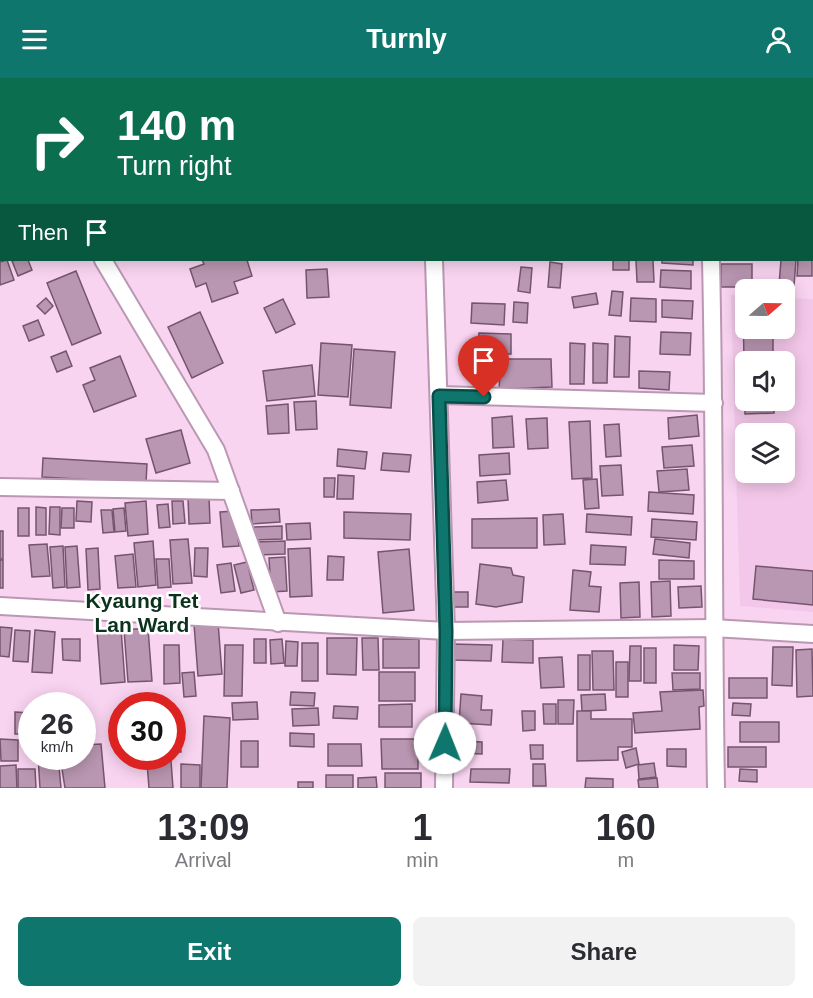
<!DOCTYPE html>
<style>
:root{--surface:#fff;--page:#f2f2f3;--text:#2b2b33;--muted:#7c7c81;--accent:#0f766e}
body{margin:0;font-family:Helvetica,sans-serif;background:var(--page);color:var(--text);height:100vh;display:flex;flex-direction:column;font-size:22px;white-space:nowrap}
*{box-sizing:border-box;margin:0}
p{font-size:20px;color:var(--muted)}
.icon{flex:none;width:33px;height:33px;fill:none;stroke:currentColor;stroke-width:2;stroke-linecap:round;stroke-linejoin:round}
.map{position:relative;height:710px;overflow:hidden}
.drawer{display:flex;flex-direction:column;background:var(--surface);flex:1}
.drawer>*{flex:none}
.guide{position:absolute;left:0px;top:0px;width:813px;height:183px;box-shadow:0 3px 15px #0003;background:#0b6e4f;color:#fff;overflow:hidden}
.needle{width:39px;rotate:70deg}
.tools{position:absolute;left:735px;top:201px;display:grid;gap:12px}
.tools a{display:grid;place-items:center;width:60px;height:60px;border-radius:9px;background:var(--surface);box-shadow:0 3px 15px #0003;font-size:30px}
.speed{position:absolute;left:18px;top:614px;display:flex;gap:12px;font-size:30px;font-weight:700;text-align:center}
.speed>*{display:grid;place-content:center;width:78px;height:78px;border-radius:50%;background:var(--surface);box-shadow:0 3px 15px #0003;line-height:1}
.speed small{font-size:15px;font-weight:400}
.speed .limit{border:9px solid #d22;background:#fff;color:#111}
.pin{position:absolute;display:grid;place-items:center;width:51px;height:51px;color:#fff;margin:-62px -26px;border-radius:50% 50% 50% 0;rotate:-45deg;box-shadow:0 0 6px #0007}
.pin .icon{rotate:45deg}
.me{position:absolute;width:66px;margin:-33px;rotate:1deg;stroke-linejoin:round;filter:drop-shadow(0 0 4px #0008)}
.turn{display:flex;align-items:center;gap:21px;height:126px;padding:0 18px;font-size:27px}
.turn .icon{width:78px;height:78px;stroke-width:2.5}
.turn b{display:block;font-size:42px;line-height:51px}
.then{display:flex;align-items:center;height:57px;padding:0 18px;background:#0003;gap:12px;font-size:22px}
.eta{display:flex;justify-content:space-evenly;align-items:center;height:102px;text-align:center}
.eta b{font-size:36px;font-weight:700;line-height:42px}
.action{display:flex;gap:12px;margin-top:auto;padding:12px 18px}
.action a{flex:1;height:69px;border-radius:9px;background:var(--accent);color:#fff;font-size:24px;font-weight:700;line-height:69px;text-align:center}
.action a+a{background:var(--page);color:var(--text)}
header{display:flex;justify-content:space-between;align-items:center;height:78px;padding:0 18px;background:var(--accent);color:#fff;font-size:27px;font-weight:700}
.map>svg:first-child{display:block}
.built{fill:#f3c7e9;fill-rule:evenodd}
.green{fill:#e2b2d7}
.building{fill:#b996b1;stroke:#75556e;stroke-width:1.5}
.lines{fill:none;stroke-linecap:round;stroke-linejoin:round}
.minor-casing{stroke:#ba97b2;stroke-width:20}
.minor{stroke:#fff;stroke-width:16}
.route-casing{stroke:#0a4d48;stroke-width:15}
.route{stroke:#0f766e;stroke-width:10}
.labels{text-anchor:middle;stroke-width:5;stroke-linejoin:round;paint-order:stroke}
.quarter-label{font-size:21px;font-weight:bold;fill:#0b321c;stroke:#fff}
</style>
<header><svg class="icon" aria-label="menu" viewBox="0 0 24 24"><path d="M4 6h16M4 12h16M4 18h16"/></svg>Turnly<svg class="icon" aria-label="person" viewBox="0 0 24 24"><circle cx="12" cy="8" r="4"/><path d="M4 21q1-7 8-7t8 7"/></svg></header>
<div class="map">
<svg width="813" height="710" viewBox="0 0 813 710">
<rect width="100%" height="100%" fill="#f9d4f1"/>
<!-- built -->
<path class="built" d="M731,217l14,1 1,32h38l1,-30 28,1v313l-73,-6zM746,284h38v38h-38zM746,356h38v38h-38z"/>
<!-- green -->
<polygon class="green" points="447,0 702,0 702,1 447,2"/>
<!-- building -->
<g class="building">
<polygon points="812,165 812,198 797,198 798,182 812,182"/>
<polygon points="7,182 14,202 0,207 0,184"/>
<polygon points="16,182 28,182 32,192 18,198 12,183"/>
<polygon points="202,182 247,182 252,198 234,204 238,215 212,224 206,205 196,209 190,191 204,186"/>
<rect x="613" y="182" width="16" height="10"/>
<polygon points="636,182 653,182 654,204 637,204"/>
<polygon points="662,182 693,182 693,187 662,185"/>
<polygon points="781,182 796,182 794,208 779,207"/>
<polygon points="550,184 562,186 560,210 548,209"/>
<rect x="721" y="186" width="31" height="23"/>
<polygon points="521,189 532,190 530,215 518,213"/>
<polygon points="327,191 329,219 307,220 306,192"/>
<polygon points="661,192 691,193 691,211 660,209"/>
<polygon points="76,193 101,255 72,267 47,205"/>
<polygon points="612,213 623,214 621,238 609,237"/>
<polygon points="596,215 598,226 574,230 572,219"/>
<polygon points="46,220 53,228 45,236 37,228"/>
<polygon points="631,220 656,221 656,244 630,243"/>
<polygon points="283,221 295,246 276,255 264,230"/>
<polygon points="662,222 693,223 692,241 662,239"/>
<polygon points="514,224 528,225 527,245 513,244"/>
<polygon points="472,225 505,226 504,247 471,245"/>
<polygon points="743,229 746,229 746,250 773,250 773,284 746,284 746,322 774,322 774,335 745,336"/>
<polygon points="200,234 223,285 192,300 168,249"/>
<polygon points="38,242 44,257 29,263 23,248"/>
<polygon points="661,254 691,255 690,277 660,276"/>
<polygon points="479,255 511,256 511,276 478,275"/>
<polygon points="615,258 630,259 629,299 614,299"/>
<polygon points="321,265 352,267 348,319 318,317"/>
<polygon points="570,265 585,266 584,306 570,306"/>
<polygon points="593,265 608,266 607,305 593,305"/>
<polygon points="354,271 395,274 391,330 350,327"/>
<polygon points="66,273 72,288 57,294 51,279"/>
<polygon points="120,278 136,318 94,334 83,307 95,302 90,290"/>
<polygon points="501,281 551,281 552,309 499,311"/>
<polygon points="312,287 315,318 267,323 263,293"/>
<polygon points="639,293 670,294 669,312 639,310"/>
<polygon points="316,323 317,351 296,352 294,324"/>
<polygon points="288,326 289,355 268,356 266,328"/>
<polygon points="697,337 699,358 669,361 668,340"/>
<polygon points="512,338 514,369 493,370 492,340"/>
<polygon points="547,340 548,370 528,371 526,341"/>
<polygon points="590,343 592,400 572,401 569,344"/>
<polygon points="619,346 621,378 606,379 604,347"/>
<polygon points="181,352 190,385 156,395 146,361"/>
<polygon points="692,367 694,388 664,390 662,369"/>
<polygon points="338,371 367,374 365,391 337,388"/>
<polygon points="383,375 411,377 409,394 381,392"/>
<polygon points="509,375 510,396 480,398 479,377"/>
<polygon points="43,380 147,386 146,405 42,399"/>
<polygon points="621,387 623,417 602,418 600,388"/>
<polygon points="687,391 689,412 659,414 657,393"/>
<polygon points="338,397 354,398 353,421 337,421"/>
<polygon points="324,400 335,400 334,419 324,419"/>
<polygon points="597,401 599,430 585,431 583,402"/>
<polygon points="506,402 508,422 478,425 477,404"/>
<polygon points="649,414 694,417 693,436 648,433"/>
<polygon points="209,419 210,445 189,446 188,420"/>
<polygon points="77,423 92,424 91,444 76,443"/>
<polygon points="146,423 148,456 128,458 125,425"/>
<polygon points="172,423 183,423 185,445 173,446"/>
<polygon points="168,426 170,449 159,450 157,427"/>
<polygon points="36,429 46,430 46,457 36,457"/>
<polygon points="50,429 60,429 60,457 49,456"/>
<rect x="18" y="430" width="11" height="28"/>
<polygon points="62,430 74,430 74,450 61,450"/>
<polygon points="124,430 126,453 115,454 113,431"/>
<polygon points="279,431 280,444 252,446 251,432"/>
<polygon points="101,432 112,432 114,454 103,455"/>
<polygon points="235,433 239,468 223,469 220,434"/>
<polygon points="344,434 411,436 410,462 344,460"/>
<polygon points="563,436 565,466 544,467 543,437"/>
<polygon points="587,436 632,439 631,457 586,454"/>
<polygon points="537,440 537,470 472,470 472,441"/>
<polygon points="652,441 697,444 696,462 651,459"/>
<polygon points="310,445 311,461 287,462 286,446"/>
<polygon points="282,448 282,461 254,462 253,449"/>
<rect x="0" y="453" width="3" height="28"/>
<polygon points="188,461 192,505 173,506 170,462"/>
<polygon points="655,461 690,465 689,480 653,476"/>
<polygon points="153,463 156,507 138,509 134,465"/>
<polygon points="285,463 285,476 257,477 256,464"/>
<polygon points="47,466 50,498 32,499 29,467"/>
<polygon points="591,467 626,469 625,487 590,486"/>
<polygon points="63,468 65,509 53,510 50,469"/>
<polygon points="77,468 80,509 67,510 65,469"/>
<polygon points="98,470 100,511 88,512 86,471"/>
<polygon points="195,470 208,470 207,499 194,498"/>
<polygon points="310,470 312,518 290,519 288,471"/>
<polygon points="409,471 414,532 383,535 378,474"/>
<polygon points="133,476 136,509 118,510 115,478"/>
<polygon points="328,478 344,479 343,502 327,502"/>
<polygon points="285,479 287,513 271,514 269,480"/>
<polygon points="156,481 169,481 171,509 158,510"/>
<rect x="0" y="482" width="3" height="28"/>
<polygon points="659,482 694,483 694,501 659,501"/>
<polygon points="247,484 254,512 241,515 234,487"/>
<polygon points="231,485 235,513 221,515 217,487"/>
<polygon points="480,486 511,490 513,497 524,499 522,524 496,529 476,526"/>
<polygon points="756,488 813,493 813,527 753,521"/>
<polygon points="573,492 591,494 589,508 601,509 599,534 570,532"/>
<polygon points="670,503 671,538 652,539 651,504"/>
<polygon points="639,504 640,539 621,540 620,505"/>
<polygon points="701,508 702,529 679,530 678,509"/>
<rect x="449" y="514" width="19" height="15"/>
<polygon points="218,544 222,596 198,598 194,546"/>
<polygon points="0,549 12,550 9,579 0,578"/>
<polygon points="148,550 152,603 128,604 124,552"/>
<polygon points="121,551 125,604 101,606 97,553"/>
<polygon points="15,552 30,553 28,584 13,583"/>
<polygon points="35,552 55,554 52,595 32,594"/>
<polygon points="327,560 357,560 356,597 327,596"/>
<polygon points="362,560 378,560 379,592 363,592"/>
<polygon points="62,561 80,561 80,583 63,582"/>
<rect x="254" y="561" width="12" height="24"/>
<polygon points="282,561 284,585 271,586 270,562"/>
<rect x="383" y="561" width="36" height="29"/>
<polygon points="503,561 533,562 533,585 502,584"/>
<polygon points="286,563 298,564 297,588 285,588"/>
<rect x="302" y="565" width="16" height="38"/>
<polygon points="452,566 492,567 491,583 452,582"/>
<polygon points="164,567 179,567 180,605 164,606"/>
<polygon points="225,567 243,567 242,618 224,618"/>
<polygon points="674,567 699,568 698,592 674,592"/>
<polygon points="630,568 641,568 641,603 629,603"/>
<polygon points="773,569 793,569 792,608 772,607"/>
<rect x="644" y="570" width="12" height="35"/>
<polygon points="812,571 813,618 797,619 796,572"/>
<polygon points="592,573 613,573 614,612 593,612"/>
<rect x="578" y="577" width="12" height="35"/>
<polygon points="562,579 564,609 541,610 539,580"/>
<rect x="616" y="584" width="12" height="35"/>
<polygon points="194,594 196,618 184,619 182,595"/>
<rect x="379" y="594" width="36" height="29"/>
<polygon points="672,595 700,595 700,611 673,612"/>
<rect x="729" y="600" width="38" height="20"/>
<polygon points="703,612 704,628 699,629 700,651 635,655 633,635 662,633 660,614"/>
<polygon points="291,614 315,615 314,628 290,627"/>
<polygon points="461,616 482,618 481,632 492,632 491,647 459,645"/>
<polygon points="605,616 606,632 582,633 581,617"/>
<polygon points="558,622 574,622 573,646 558,646"/>
<polygon points="257,624 258,641 233,642 232,625"/>
<polygon points="733,625 751,626 750,638 732,637"/>
<polygon points="412,626 412,649 379,649 379,627"/>
<polygon points="543,626 556,626 556,646 544,646"/>
<polygon points="334,628 358,629 357,641 333,640"/>
<polygon points="318,630 319,647 293,648 292,631"/>
<polygon points="522,633 535,633 535,652 523,653"/>
<polygon points="577,633 591,633 591,641 632,641 632,669 618,669 618,682 577,683"/>
<polygon points="15,634 32,635 32,656 15,656"/>
<polygon points="204,638 230,640 227,710 201,710"/>
<polygon points="172,643 179,643 181,674 172,674"/>
<rect x="740" y="644" width="39" height="20"/>
<polygon points="290,655 314,656 314,669 290,668"/>
<polygon points="0,661 18,662 18,683 1,683"/>
<polygon points="381,661 418,661 418,691 382,691"/>
<rect x="241" y="663" width="17" height="26"/>
<polygon points="458,663 482,664 482,676 458,675"/>
<polygon points="101,666 105,710 65,710 60,678 82,678 82,667"/>
<polygon points="328,666 361,666 362,688 328,688"/>
<polygon points="530,667 543,667 543,681 531,681"/>
<rect x="728" y="669" width="38" height="20"/>
<polygon points="636,670 639,686 626,690 622,674"/>
<polygon points="667,671 686,671 686,689 667,688"/>
<polygon points="38,678 58,678 61,710 40,710"/>
<polygon points="171,683 173,710 149,710 147,685"/>
<polygon points="654,685 656,699 639,701 638,687"/>
<polygon points="181,686 200,687 200,710 181,710"/>
<polygon points="533,686 545,686 546,708 533,708"/>
<polygon points="16,687 17,710 0,710 0,688"/>
<polygon points="18,691 35,691 36,710 18,710"/>
<polygon points="471,691 510,691 509,705 470,704"/>
<polygon points="740,691 757,692 757,704 739,703"/>
<rect x="385" y="695" width="36" height="15"/>
<rect x="326" y="697" width="27" height="13"/>
<polygon points="376,699 377,710 358,710 358,700"/>
<polygon points="586,700 613,701 613,710 585,710"/>
<polygon points="657,700 658,710 639,710 638,702"/>
<rect x="298" y="704" width="15" height="6"/>
</g>
<g class="lines">
<defs>
<g id="minor">
<polyline points="428,0 428,2"/>
<polyline points="708,0 708,2"/>
<polyline points="0,8 2,10"/>
<polyline points="812,111 813,111"/>
<polyline points="103,182 216,372 278,545"/>
<polyline points="434,182 446,553 444,710"/>
<path d="M711,182c4,176 2,352 5,528"/>
<polyline points="439,317 714,325"/>
<polyline points="0,409 231,413"/>
<polyline points="0,528 446,553 713,550 813,556"/>
</g>
</defs>
<!-- minor casing -->
<use href="#minor" class="minor-casing"/>
<!-- minor -->
<use href="#minor" class="minor"/>
</g>
<g class="lines">
<defs>
<polyline id="route" points="445,665 446,553 439,318 484,319"/>
</defs>
<!-- route casing -->
<use href="#route" class="route-casing"/>
<!-- route -->
<use href="#route" class="route"/>
</g>
<g class="labels">
<!-- quarter labels -->
<g class="quarter-label">
<text x="142" y="530">Kyaung Tet<tspan x="142" dy="24">Lan Ward</tspan></text>
</g>
</g>
</svg>
<div class="tools">
<a><svg class="needle" viewBox="-14 -14 28 28"><path d="M0-13l5 13h-10z" fill="#e53935"/><path d="M0 13l5-13h-10z" fill="#7c7c81"/></svg></a>
<a><svg class="icon" aria-label="sound" viewBox="0 0 24 24"><path d="M4 9h4l5-4v14l-5-4H4zM17 9q2 3 0 6"/></svg></a>
<a><svg class="icon" aria-label="layers" viewBox="0 0 24 24"><path d="M12 4l9 5-9 5-9-5zM3 14l9 5 9-5"/></svg></a>
</div>
<div class="speed"><div>26<small>km/h</small></div><div class="limit">30</div></div>
<div class="pin" style="left:484px;top:319px;background:#d93025"><svg class="icon" aria-label="arrive" viewBox="0 0 24 24"><path d="M6 21V4h12l-3 4 3 4H6"/></svg></div>
<svg class="me" style="left:445px;top:665px" viewBox="-20 -20 40 40"><circle r="19" fill="#fff"/><path d="M0-13L10 11 0 6-10 11z" fill="#0f766e"/></svg>
<div class="guide">
<div class="turn"><svg class="icon" aria-label="right" viewBox="0 0 24 24"><path d="M7 20v-9h11M14 6l5 5-5 5"/></svg><div><b>140 m</b>Turn right</div></div>
<div class="then">Then<svg class="icon" aria-label="arrive" viewBox="0 0 24 24"><path d="M6 21V4h12l-3 4 3 4H6"/></svg></div>
</div>
</div>
<section class="drawer">
<div class="eta">
<div><b>13:09</b><p>Arrival</p></div>
<div><b>1</b><p>min</p></div>
<div><b>160</b><p>m</p></div>
</div>
<div class="action"><a>Exit</a><a>Share</a></div>
</section>
